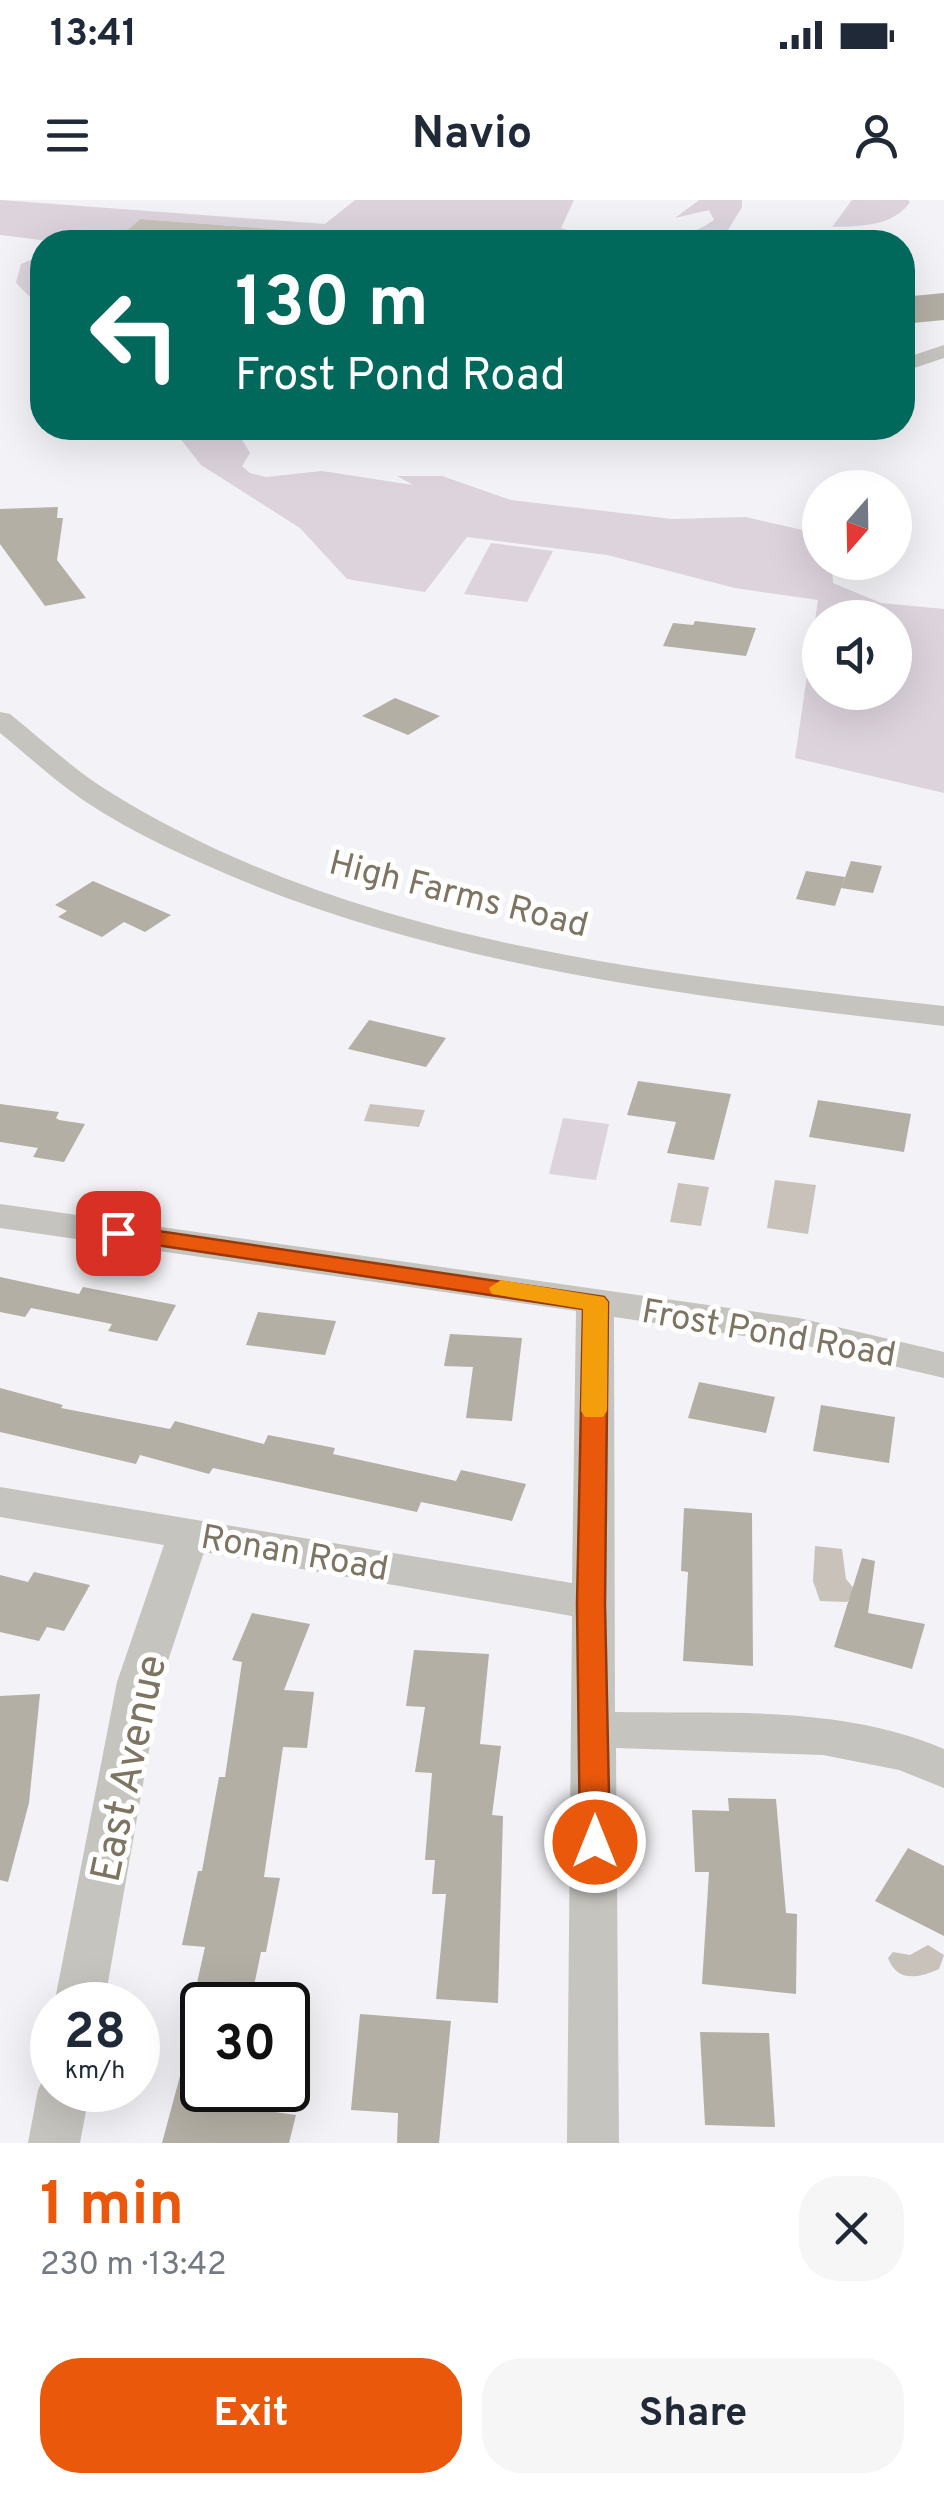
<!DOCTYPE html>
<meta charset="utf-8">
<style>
:root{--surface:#fff;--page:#f6f6f7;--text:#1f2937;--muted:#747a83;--accent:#ea580c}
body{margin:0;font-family:Overpass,sans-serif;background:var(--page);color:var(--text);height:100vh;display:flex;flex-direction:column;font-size:38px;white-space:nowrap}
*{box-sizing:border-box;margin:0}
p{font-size:32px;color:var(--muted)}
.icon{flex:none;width:55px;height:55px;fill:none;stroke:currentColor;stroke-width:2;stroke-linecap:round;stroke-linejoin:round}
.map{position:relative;height:1943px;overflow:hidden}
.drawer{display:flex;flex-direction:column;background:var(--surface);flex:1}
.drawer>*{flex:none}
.banner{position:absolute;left:30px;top:30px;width:885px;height:210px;border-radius:40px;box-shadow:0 10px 40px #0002;background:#00695c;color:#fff;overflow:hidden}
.needle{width:65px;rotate:200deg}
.buttons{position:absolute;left:802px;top:270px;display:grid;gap:20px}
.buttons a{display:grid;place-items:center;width:110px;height:110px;border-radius:50%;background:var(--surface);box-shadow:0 10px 40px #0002;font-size:50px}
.speed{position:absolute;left:30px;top:1782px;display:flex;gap:20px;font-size:50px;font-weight:700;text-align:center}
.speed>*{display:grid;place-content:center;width:130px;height:130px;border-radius:50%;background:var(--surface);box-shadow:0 10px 40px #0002;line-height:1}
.speed small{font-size:25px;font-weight:400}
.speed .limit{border:5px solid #111;border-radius:15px;background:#fff;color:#111}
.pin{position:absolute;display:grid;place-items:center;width:85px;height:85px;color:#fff;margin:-42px;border-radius:20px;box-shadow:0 5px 15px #0006}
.me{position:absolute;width:110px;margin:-55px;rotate:0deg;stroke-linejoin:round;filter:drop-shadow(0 0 8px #0008)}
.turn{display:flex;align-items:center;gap:35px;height:210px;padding:0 40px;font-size:45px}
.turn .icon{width:130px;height:130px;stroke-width:2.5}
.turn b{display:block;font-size:70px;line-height:85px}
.round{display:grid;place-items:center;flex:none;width:105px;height:105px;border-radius:40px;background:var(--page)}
.overview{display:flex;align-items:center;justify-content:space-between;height:170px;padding:0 40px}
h1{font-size:60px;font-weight:700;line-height:75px;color:var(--accent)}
.primary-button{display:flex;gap:20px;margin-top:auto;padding:20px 40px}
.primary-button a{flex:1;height:115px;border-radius:40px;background:var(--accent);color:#fff;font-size:40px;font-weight:700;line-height:115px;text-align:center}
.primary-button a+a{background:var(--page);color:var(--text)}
.status{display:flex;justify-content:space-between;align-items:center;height:70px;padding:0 50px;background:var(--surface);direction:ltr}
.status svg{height:28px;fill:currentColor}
header{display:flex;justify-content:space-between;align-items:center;height:130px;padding:0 40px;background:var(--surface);font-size:45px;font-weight:700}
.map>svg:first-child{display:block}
.green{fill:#dcd3dc;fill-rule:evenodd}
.water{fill:#c9c2ba}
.building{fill:#b4afa5}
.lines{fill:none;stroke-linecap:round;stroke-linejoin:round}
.minor{fill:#c6c4bf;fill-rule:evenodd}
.route{fill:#ea580c;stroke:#983908;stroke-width:2.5}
.slow{fill:#f59e0b}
.labels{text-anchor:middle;stroke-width:10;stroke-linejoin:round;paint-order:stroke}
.street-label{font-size:35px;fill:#7d7461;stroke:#fff}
.near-street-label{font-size:42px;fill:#7d7461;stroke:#fff}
</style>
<div class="status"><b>13:41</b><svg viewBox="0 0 49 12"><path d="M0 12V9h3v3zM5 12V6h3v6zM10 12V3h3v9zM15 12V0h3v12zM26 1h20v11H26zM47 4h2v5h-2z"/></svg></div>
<header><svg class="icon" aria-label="menu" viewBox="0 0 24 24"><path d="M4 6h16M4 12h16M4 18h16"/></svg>Navio<svg class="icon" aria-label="person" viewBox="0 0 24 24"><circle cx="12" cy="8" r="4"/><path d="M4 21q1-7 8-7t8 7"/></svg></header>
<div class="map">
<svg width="944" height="1943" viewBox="0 0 944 1943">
<rect width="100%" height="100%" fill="#f3f2f6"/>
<!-- green -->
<g class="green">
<path d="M0,0l325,24 30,-24h219l-13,28c50,16 108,24 153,-8l-5,-10 -34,8 24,-18h43v7l-14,23 15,12h-297l-306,-23 -26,23h-56l-58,-7z"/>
<path d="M852,0h56l2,2c-17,25 -51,24 -78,25z"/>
<polygon points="42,55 42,109 16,83 21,64"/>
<path d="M172,228h63l15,25 -8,13 8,7 16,4 56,-6 91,14 -16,-9h45l69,24 161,19 74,-2 74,17v28l12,1 1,20 48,20 63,6v184l-149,-35 23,-158 -83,-12 -128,-33 -140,-18 -42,55 -78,-13 -47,-51 -99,-63zM820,418h75v74h-75z"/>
<polygon points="491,343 553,351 527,402 464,394"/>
<polygon points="563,918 609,924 596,980 549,974"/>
</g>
<!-- water -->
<g class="water">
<polygon points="140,19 446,42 114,42"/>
<polygon points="370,904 424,910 425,910 419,927 364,921"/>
<polygon points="775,980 816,985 808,1034 767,1028"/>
<polygon points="678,983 709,987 701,1026 670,1022"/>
<polygon points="815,1346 842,1349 846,1379 856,1391 847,1402 820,1401 813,1381"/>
<path d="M928,1745l16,10 -5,14c-19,9 -42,14 -51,-11l5,-6 17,3z"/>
</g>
<!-- building -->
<g class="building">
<polygon points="944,93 944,120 902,124 902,97"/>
<polygon points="58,307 57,318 63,318 57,360 86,398 45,406 0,344 0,309"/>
<polygon points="695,421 756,428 746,456 663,446 673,423 693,425"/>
<polygon points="395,498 440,516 408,535 362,516"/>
<polygon points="851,661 882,666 873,693 841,688"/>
<polygon points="806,671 845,677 835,706 796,699"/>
<polygon points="93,681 171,715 145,732 124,722 102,737 58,717 67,711 55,705"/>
<polygon points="369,820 446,838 426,867 348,849"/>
<polygon points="638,881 731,894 714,960 667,953 676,922 627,915"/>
<polygon points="818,900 911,914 904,952 809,937"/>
<polygon points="0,904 59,912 56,918 59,920 85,924 64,962 33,957 38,948 0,942"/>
<polygon points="0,1077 79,1094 83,1087 176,1105 157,1141 108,1131 112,1124 31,1108 25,1117 0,1112"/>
<polygon points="258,1112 336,1121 325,1155 246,1145"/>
<polygon points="450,1134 522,1138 512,1221 466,1218 473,1167 444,1166"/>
<polygon points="699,1182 775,1197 766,1233 688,1218"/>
<polygon points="0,1188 63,1205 61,1208 170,1229 175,1221 264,1244 268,1235 335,1248 333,1254 456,1281 461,1270 526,1284 512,1321 421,1302 417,1312 213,1268 209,1274 140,1255 136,1264 0,1232"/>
<polygon points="821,1205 895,1217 889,1263 813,1251"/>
<polygon points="684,1308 752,1313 753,1466 683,1461 688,1372 681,1371"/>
<polygon points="862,1358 875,1361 868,1413 925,1424 912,1469 834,1447"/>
<polygon points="34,1372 90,1385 64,1431 47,1427 39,1441 0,1432 0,1375 28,1382"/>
<polygon points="252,1413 310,1424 284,1490 314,1492 307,1548 283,1547 264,1677 280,1678 266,1752 261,1752 250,1805 192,1805 205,1747 182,1745 198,1671 202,1671 219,1577 225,1577 242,1462 232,1460"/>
<polygon points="414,1450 489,1454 480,1544 501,1546 492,1615 503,1616 498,1803 436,1799 446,1694 432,1694 435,1660 425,1660 432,1573 415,1572 425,1507 406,1506"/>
<polygon points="40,1494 29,1603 8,1682 0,1680 0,1496"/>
<polygon points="728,1598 776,1599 786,1713 797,1714 796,1794 702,1784 709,1672 695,1672 692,1610 729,1611"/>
<polygon points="908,1648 944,1666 944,1736 875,1701"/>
<polygon points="360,1814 451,1821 439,1943 397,1943 398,1913 351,1910"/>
<polygon points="194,1824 202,1825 202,1891 236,1896 234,1906 296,1915 289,1943 162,1943"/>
<polygon points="700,1832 769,1833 775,1927 705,1925"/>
</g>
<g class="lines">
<!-- minor -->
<g class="minor">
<polygon points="944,145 944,158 902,172 902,159"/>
<polygon points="871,228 897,228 899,231 888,238"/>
<path d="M0,512l10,2c31,25 62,54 95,75 248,156 555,185 839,217v20c-233,-27 -472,-54 -691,-141 -58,-24 -118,-50 -170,-85 -29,-20 -56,-45 -83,-67z"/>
<path d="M0,1004l799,114 145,34v26l-145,-34 -185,-27 1,395c110,2 226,-7 329,37v39l-45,-18 -76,-15 -207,-7 3,395h-52l5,-527 -368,-64 -43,130 -57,323h-50l63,-323 47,-137 -164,-28v-30l572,96 4,-272 -576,-83z"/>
<polygon points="52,1871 52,1890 90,1890 80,1943 28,1943 38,1890 46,1873"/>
</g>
</g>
<!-- route -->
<polygon class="route" points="118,1025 604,1097 608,1102 605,1404 610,1642 606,1652 595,1655 584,1652 580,1642 577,1404 583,1109 110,1038 107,1033 110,1027"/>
<!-- slow -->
<polygon class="slow" points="501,1080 604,1097 608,1102 607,1211 603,1217 585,1217 581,1211 583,1109 492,1094 489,1088"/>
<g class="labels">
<!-- street labels -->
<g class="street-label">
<text transform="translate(459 693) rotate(14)" y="12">High Farms Road</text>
<text transform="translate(769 1132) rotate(10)" y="12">Frost Pond Road</text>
<text transform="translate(295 1352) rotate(10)" y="12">Ronan Road</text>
</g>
<!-- near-street labels -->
<g class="near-street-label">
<text transform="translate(127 1568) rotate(-78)" y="15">East Avenue</text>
</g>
</g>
</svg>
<div class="buttons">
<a><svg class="needle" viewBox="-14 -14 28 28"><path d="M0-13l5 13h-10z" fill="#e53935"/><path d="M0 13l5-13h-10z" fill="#747a83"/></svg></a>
<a><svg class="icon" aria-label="sound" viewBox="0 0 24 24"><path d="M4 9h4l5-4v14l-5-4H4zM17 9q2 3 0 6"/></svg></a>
</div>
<div class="speed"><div>28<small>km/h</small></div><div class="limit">30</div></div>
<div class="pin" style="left:118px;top:1033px;background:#d93025"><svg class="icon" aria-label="arrive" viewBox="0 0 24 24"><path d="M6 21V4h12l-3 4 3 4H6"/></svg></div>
<svg class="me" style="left:595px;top:1642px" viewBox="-20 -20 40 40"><circle r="17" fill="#ea580c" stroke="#fff" stroke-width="3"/><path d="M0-11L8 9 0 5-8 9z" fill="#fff"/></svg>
<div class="banner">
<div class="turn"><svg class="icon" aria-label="left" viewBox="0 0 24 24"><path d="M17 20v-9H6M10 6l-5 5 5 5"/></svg><div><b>130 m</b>Frost Pond Road</div></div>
</div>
</div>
<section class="drawer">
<div class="overview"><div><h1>1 min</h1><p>230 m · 13:42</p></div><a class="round"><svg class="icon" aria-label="close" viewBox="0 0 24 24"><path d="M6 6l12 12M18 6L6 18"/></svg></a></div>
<div class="primary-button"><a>Exit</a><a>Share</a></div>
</section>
